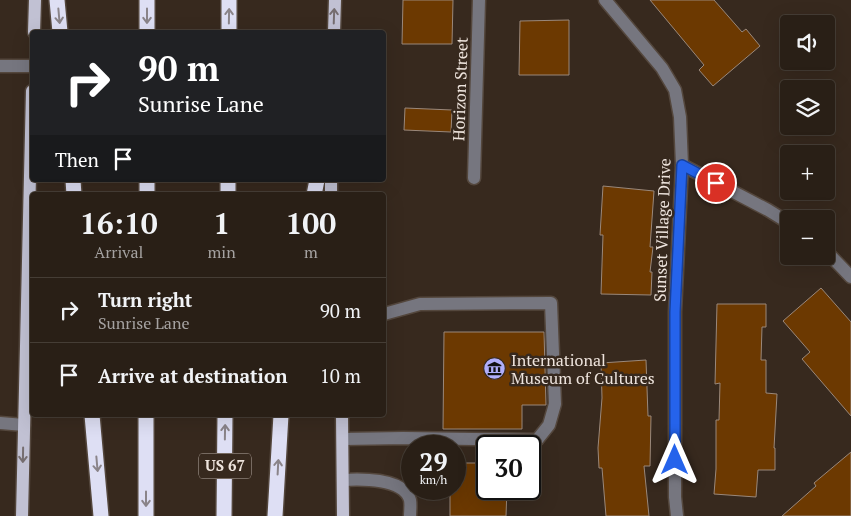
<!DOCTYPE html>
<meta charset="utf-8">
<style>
:root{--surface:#291f16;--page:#352c23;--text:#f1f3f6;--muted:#a5a2a1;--line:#453d35}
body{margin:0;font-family:"PT Serif",serif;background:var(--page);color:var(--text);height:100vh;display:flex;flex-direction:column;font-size:19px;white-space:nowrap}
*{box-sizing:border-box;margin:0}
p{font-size:16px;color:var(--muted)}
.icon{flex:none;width:28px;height:28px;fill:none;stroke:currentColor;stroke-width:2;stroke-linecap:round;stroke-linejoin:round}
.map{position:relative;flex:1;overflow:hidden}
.sheet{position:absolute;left:30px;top:192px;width:356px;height:225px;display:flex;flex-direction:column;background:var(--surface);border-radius:5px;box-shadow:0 5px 20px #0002,0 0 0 1px var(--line)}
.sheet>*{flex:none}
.top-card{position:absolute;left:30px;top:30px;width:356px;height:152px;border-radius:5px;box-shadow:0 5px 20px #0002,0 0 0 1px var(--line);background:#202124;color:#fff;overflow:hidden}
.buttons{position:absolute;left:780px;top:15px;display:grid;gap:10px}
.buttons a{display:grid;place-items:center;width:55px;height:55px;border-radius:5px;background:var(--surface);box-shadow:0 5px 20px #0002,0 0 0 1px var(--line);font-size:25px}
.speed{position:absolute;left:401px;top:435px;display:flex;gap:10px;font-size:25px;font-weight:700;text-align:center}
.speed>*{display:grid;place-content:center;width:65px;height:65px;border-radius:50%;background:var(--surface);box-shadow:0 5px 20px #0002,0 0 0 1px var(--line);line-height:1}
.speed small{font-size:12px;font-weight:400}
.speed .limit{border:2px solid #111;border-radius:8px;background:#fff;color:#111}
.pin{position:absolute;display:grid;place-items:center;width:42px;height:42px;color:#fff;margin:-21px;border:2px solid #fff;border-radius:50%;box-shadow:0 1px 5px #0007}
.me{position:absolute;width:55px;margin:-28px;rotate:0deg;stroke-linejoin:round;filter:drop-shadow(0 0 4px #0008)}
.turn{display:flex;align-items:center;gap:18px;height:105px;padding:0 25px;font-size:22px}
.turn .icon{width:65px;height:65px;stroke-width:2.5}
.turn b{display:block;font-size:35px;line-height:42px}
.then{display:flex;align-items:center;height:48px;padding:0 25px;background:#0003;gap:10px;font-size:19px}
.eta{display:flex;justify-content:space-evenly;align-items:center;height:85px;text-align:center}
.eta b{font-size:30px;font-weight:700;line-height:35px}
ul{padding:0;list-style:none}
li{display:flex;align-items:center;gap:15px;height:65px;padding:0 25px;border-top:1px solid var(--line)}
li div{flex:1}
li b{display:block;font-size:19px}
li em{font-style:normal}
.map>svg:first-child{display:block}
.building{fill:#6c3901;stroke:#9a887b}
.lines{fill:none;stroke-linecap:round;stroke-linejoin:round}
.minor-casing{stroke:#54473d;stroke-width:15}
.major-casing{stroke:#54473d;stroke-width:15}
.highway-casing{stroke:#54473d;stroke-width:18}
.minor{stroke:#76767f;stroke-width:12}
.major{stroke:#c1c1d3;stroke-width:12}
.highway{stroke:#dedff4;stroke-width:15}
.oneway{stroke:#8a8489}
.oneway2{stroke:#756d6f}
.route-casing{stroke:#184099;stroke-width:12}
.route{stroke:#2563eb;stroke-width:9}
.labels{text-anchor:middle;stroke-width:5;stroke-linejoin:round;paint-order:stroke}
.shield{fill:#37291e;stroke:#b7aca4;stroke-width:1}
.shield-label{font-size:15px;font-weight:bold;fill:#eee4dd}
.street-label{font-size:16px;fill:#eee4dd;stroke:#37291e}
.poi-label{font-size:16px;fill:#eee4dd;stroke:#37291e;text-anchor:start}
</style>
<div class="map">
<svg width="851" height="516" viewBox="0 0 851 516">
<rect width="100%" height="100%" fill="#37291e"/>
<!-- building -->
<g class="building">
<polygon points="403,0 453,0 452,44 402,44"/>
<polygon points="650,0 714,0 742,32 746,29 760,46 713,86 699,70 704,65"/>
<polygon points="569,20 569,75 519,75 520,21"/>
<polygon points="405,108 452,110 451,132 404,130"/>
<polygon points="603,186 654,191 650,247 653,247 650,272 652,272 651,295 601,294 603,235 600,235"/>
<polygon points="821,288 851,322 851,416 802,359 810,352 783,321"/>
<polygon points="717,304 766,304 766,327 762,327 761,360 766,360 766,393 777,394 774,448 775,448 775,470 758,470 756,497 714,494 716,469 716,420 719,420 720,383 715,384"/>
<polygon points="444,332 544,332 546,405 522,405 522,429 443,429"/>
<polygon points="646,360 648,416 651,416 650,466 644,466 649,516 606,516 602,468 599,468 598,448 602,398 601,363"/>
<polygon points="851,452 851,516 782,516 816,486 814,483"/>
<polygon points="462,463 488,463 488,489 507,489 506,516 450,516 450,489 455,489 455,470 462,471"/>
</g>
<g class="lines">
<defs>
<g id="minor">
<polyline points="605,0 662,68 675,90 680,117 682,165 675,312 675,497 677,516"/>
<polyline points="0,66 32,66"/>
<polyline points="682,165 768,210 789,223"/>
<polyline points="474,178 479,0"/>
<polyline points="826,251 851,277"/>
<polyline points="0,423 24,425"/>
<polyline points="343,439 404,438 537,440 549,425 555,404 551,303 420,304 384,314"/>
<path d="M343,480c18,-1 61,-2 67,20 1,5 0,11 0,16"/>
</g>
<g id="major">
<polyline points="34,32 35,0"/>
<polyline points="334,32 335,0"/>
<polyline points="331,195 331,180"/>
<polyline points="342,415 343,516"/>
<polyline points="22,516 32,91"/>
</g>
<g id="highway">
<polyline points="57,0 60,32"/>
<polyline points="147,32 147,0"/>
<polyline points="229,32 229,0"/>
<polyline points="73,180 74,195"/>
<polyline points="147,195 147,180"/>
<polyline points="228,195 228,180"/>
<polyline points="314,195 317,180"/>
<polyline points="92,415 101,516"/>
<polyline points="146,516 146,415"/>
<polyline points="224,516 225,415"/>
<polyline points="275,516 281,415"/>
</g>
</defs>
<!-- minor casing -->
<use href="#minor" class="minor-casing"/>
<!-- major casing -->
<use href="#major" class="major-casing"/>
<!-- highway casing -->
<use href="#highway" class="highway-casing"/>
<!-- minor -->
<use href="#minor" class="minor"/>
<!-- major -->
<use href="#major" class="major"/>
<!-- highway -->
<use href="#highway" class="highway"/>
</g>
<!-- one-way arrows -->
<defs><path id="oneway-shaft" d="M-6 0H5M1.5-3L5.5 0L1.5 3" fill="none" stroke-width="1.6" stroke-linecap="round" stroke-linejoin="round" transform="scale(1.25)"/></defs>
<g class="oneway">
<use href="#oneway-shaft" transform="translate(59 16) rotate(85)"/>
<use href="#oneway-shaft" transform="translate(147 16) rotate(90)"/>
<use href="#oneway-shaft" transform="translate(229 16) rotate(-89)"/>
<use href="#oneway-shaft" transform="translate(225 432) rotate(-89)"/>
<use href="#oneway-shaft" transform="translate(97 464) rotate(85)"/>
<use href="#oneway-shaft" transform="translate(278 467) rotate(-87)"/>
<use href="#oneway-shaft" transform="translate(146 499) rotate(90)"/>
</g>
<g class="oneway2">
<use href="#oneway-shaft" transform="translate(334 16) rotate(-88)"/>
<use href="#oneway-shaft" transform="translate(23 455) rotate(91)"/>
</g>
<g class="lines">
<defs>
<polyline id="route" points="675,460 675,312 682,165 716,183"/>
</defs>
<!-- route casing -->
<use href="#route" class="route-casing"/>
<!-- route -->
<use href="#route" class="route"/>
</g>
<!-- icons -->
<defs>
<symbol id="museum-disc" viewBox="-11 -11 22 22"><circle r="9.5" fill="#b0aefa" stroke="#37291e"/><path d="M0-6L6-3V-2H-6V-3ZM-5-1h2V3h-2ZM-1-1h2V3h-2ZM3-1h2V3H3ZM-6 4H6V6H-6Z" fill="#111"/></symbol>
</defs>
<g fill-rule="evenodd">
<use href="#museum-disc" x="482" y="356" width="25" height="25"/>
</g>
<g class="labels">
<!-- shield labels -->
<rect class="shield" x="199" y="453.5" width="52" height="25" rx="4"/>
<g class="shield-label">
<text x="225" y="471">US 67</text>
</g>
<!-- street labels -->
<g class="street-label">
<text transform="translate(460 89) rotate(-88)" y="6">Horizon Street</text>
<text transform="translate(662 230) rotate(-88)" y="6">Sunset Village Drive</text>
</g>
<!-- poi labels -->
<g class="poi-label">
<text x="511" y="366">International<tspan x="511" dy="18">Museum of Cultures</tspan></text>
</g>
</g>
</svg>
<div class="buttons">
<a><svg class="icon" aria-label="sound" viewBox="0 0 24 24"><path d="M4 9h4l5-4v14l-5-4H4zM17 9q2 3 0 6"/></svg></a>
<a><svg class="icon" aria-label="layers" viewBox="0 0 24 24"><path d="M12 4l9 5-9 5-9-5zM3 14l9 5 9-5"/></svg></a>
<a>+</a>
<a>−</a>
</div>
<div class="speed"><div>29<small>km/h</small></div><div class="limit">30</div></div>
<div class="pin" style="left:716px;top:183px;background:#d93025"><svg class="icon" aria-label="arrive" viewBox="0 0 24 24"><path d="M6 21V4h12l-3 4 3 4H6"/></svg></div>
<svg class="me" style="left:675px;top:460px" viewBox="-20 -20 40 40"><path d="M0-17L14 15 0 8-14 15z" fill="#2563eb" stroke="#fff" stroke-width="4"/></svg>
<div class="top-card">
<div class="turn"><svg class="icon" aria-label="right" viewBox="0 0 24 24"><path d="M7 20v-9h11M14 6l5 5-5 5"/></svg><div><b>90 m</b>Sunrise Lane</div></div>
<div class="then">Then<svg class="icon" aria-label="arrive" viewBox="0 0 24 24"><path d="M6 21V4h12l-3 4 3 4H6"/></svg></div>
</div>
<section class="sheet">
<div class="eta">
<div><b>16:10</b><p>Arrival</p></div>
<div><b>1</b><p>min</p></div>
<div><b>100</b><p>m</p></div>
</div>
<ul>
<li><svg class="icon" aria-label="right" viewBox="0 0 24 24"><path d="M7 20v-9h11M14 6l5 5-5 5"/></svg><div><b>Turn right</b><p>Sunrise Lane</p></div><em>90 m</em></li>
<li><svg class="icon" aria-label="arrive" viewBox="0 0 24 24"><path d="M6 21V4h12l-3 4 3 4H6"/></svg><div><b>Arrive at destination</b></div><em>10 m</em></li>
</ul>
</section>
</div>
